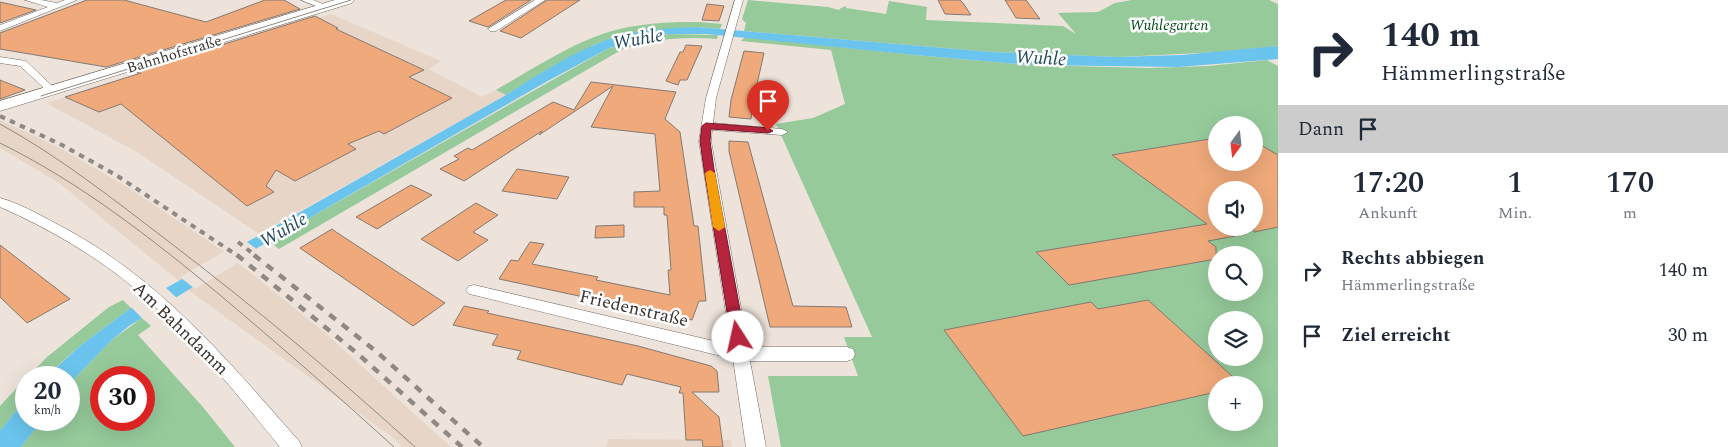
<!DOCTYPE html>
<html lang="de">
<meta charset="utf-8">
<style>
:root{--surface:#fff;--page:#f6f6f7;--text:#1f2937;--muted:#747a83}
body{margin:0;font-family:Spectral,serif;background:var(--page);color:var(--text);height:100vh;display:flex;flex-direction:column;font-size:19px;white-space:nowrap}
*{box-sizing:border-box;margin:0}
p{font-size:16px;color:var(--muted)}
.icon{flex:none;width:28px;height:28px;fill:none;stroke:currentColor;stroke-width:2;stroke-linecap:round;stroke-linejoin:round}
.map{position:relative;flex:1;overflow:hidden}
.panel{display:flex;flex-direction:column;background:var(--surface);width:450px}
.panel>*{flex:none}
.guide{background:#fff;color:var(--text);overflow:hidden}
.needle{width:32px;rotate:195deg}
.tools{position:absolute;left:1208px;top:116px;display:grid;gap:10px}
.tools a{display:grid;place-items:center;width:55px;height:55px;border-radius:50%;background:var(--surface);box-shadow:0 5px 20px #0002;font-size:25px}
.speed{position:absolute;left:15px;top:366px;display:flex;gap:10px;font-size:25px;font-weight:700;text-align:center}
.speed>*{display:grid;place-content:center;width:65px;height:65px;border-radius:50%;background:var(--surface);box-shadow:0 5px 20px #0002;line-height:1}
.speed small{font-size:12px;font-weight:400}
.speed .limit{border:8px solid #d22;background:#fff;color:#111}
.pin{position:absolute;display:grid;place-items:center;width:42px;height:42px;color:#fff;margin:-51px -21px;border-radius:50% 50% 50% 0;rotate:-45deg;box-shadow:0 0 5px #0007}
.pin .icon{rotate:45deg}
.me{position:absolute;width:55px;margin:-28px;rotate:350deg;stroke-linejoin:round;filter:drop-shadow(0 0 4px #0008)}
.turn{display:flex;align-items:center;gap:18px;height:105px;padding:0 20px;font-size:22px}
.turn .icon{width:65px;height:65px;stroke-width:2.5}
.turn b{display:block;font-size:35px;line-height:42px}
.then{display:flex;align-items:center;height:48px;padding:0 20px;background:#0003;gap:10px;font-size:19px}
.eta{display:flex;justify-content:space-evenly;align-items:center;height:85px;text-align:center}
.eta b{font-size:30px;font-weight:600;line-height:35px}
ul{padding:0;list-style:none}
li{display:flex;align-items:center;gap:15px;height:65px;padding:0 20px}
li div{flex:1}
li b{display:block;font-size:19px}
li em{font-style:normal}
main{display:flex;flex:1;min-height:0}
.map>svg:first-child{display:block}
.built{fill:#e7d6c8}
.green{fill:#96ca9b;fill-rule:evenodd}
.water{fill:#6ac4ed}
.pier{fill:#ede3da}
.building{fill:#efa97a;stroke:#847a73}
.lines{fill:none;stroke-linecap:round;stroke-linejoin:round}
.street-casing{stroke:#736a62;stroke-width:1}
.secondary-casing{stroke:#736a62;stroke-width:1}
.street{fill:#fff;fill-rule:evenodd}
.secondary{fill:#fff;fill-rule:evenodd}
.tram{stroke:#908983;stroke-width:1}
.rail-far1{stroke:#908983;stroke-width:4;stroke-dasharray:5.5 5.5;stroke-linecap:butt}
.rail{stroke:#908983;stroke-width:4.5;stroke-dasharray:8 8;stroke-linecap:butt}
.route{fill:#b5233c;stroke:#761727}
.slow{fill:#f59e0b}
.labels{text-anchor:middle;stroke-width:5;stroke-linejoin:round;paint-order:stroke}
.far-park-label{font-size:15px;font-style:italic;fill:#014c17;stroke:#fff}
.far-street-label{font-size:15px;fill:#37322f;stroke:#fff}
.street-label{font-size:18px;fill:#37322f;stroke:#fff}
.water-label{font-size:19px;font-style:italic;fill:#234a5c;stroke:#fff}
</style>
<main>
<div class="map">
<svg width="1278" height="447" viewBox="0 0 1278 447">
<rect width="100%" height="100%" fill="#ede3da"/>
<!-- built -->
<g class="built">
<polygon points="331,14 441,61 429,69 482,97 496,90 506,95 259,234 137,152 46,103"/>
<polygon points="0,120 58,147 127,187 226,253 179,281 59,183 0,148"/>
<polygon points="236,261 324,332 451,447 402,447 395,439 188,290"/>
<polygon points="609,439 731,440 732,447 606,447"/>
</g>
<!-- green -->
<g class="green">
<polygon points="748,0 828,7 839,10 841,8 846,6 846,8 886,14 889,1 927,7 926,20 1063,26 1076,34 1058,13 1098,12 1115,3 1132,0 1269,0 1278,4 1278,46 1221,52 1119,57 991,52 744,31 746,23 742,19"/>
<path d="M700,22l22,2 -2,5 -24,-2 -83,11 -17,6 -56,30 -34,21 -10,-5c35,-20 71,-44 109,-57 31,-10 63,-11 95,-11z"/>
<path d="M669,34l49,1 -1,4c-33,-3 -65,0 -96,11l-342,199 -10,-8 340,-193z"/>
<path d="M745,37l170,18 116,10 118,3 59,-2 59,-6 11,6v381h-497l-13,-71h90l-14,-39h28l-96,-213 37,-6 32,-14 -14,-54 -90,-9zM1216,125h38v37h-38zM1216,190h38v38h-38zM1216,255h38v37h-38zM1216,320h38v38h-38zM1216,385h38v37h-38z"/>
<polygon points="123,300 131,308 81,345 45,377 27,378 47,357 109,307"/>
<path d="M142,318l9,8 -13,9 64,71 33,41h-214l21,-27h27v-36l43,-44zM101,378h43v42h-43z"/>
<polygon points="26,378 26,398 0,431 0,406"/>
</g>
<!-- water -->
<g class="water">
<path d="M696,27l295,25 128,5 62,-2 97,-9v13l-100,8 -147,-2 -116,-10 -208,-21h-38l-31,6 -29,8 -63,34 -287,165 -130,79 -17,14 -43,44v-6h-24l36,-33 50,-37 375,-213c33,-21 68,-44 106,-57 27,-8 56,-10 84,-11z"/>
<polygon points="26,398 26,420 42,420 21,447 0,447 0,431"/>
</g>
<!-- pier -->
<g class="pier">
<polygon points="244,240 258,250 195,289 180,277"/>
<polygon points="164,286 178,299 144,320 130,306"/>
</g>
<!-- building -->
<g class="building">
<polygon points="87,0 124,0 206,22 265,0 284,0 300,9 106,67 0,49 0,33"/>
<polygon points="506,0 531,0 488,27 469,21"/>
<polygon points="547,0 580,0 521,38 500,31"/>
<polygon points="938,0 960,0 963,3 971,15 945,14"/>
<polygon points="1005,0 1026,0 1040,19 1016,18"/>
<polygon points="0,2 36,10 0,23"/>
<polygon points="707,4 724,6 719,21 702,20"/>
<polygon points="315,16 338,28 336,29 424,70 409,77 452,98 384,134 379,131 348,144 356,149 295,181 276,170 266,186 274,192 247,206 121,104 99,112 65,97 141,73 134,72"/>
<polygon points="686,45 702,46 687,80 680,80 678,85 666,81 680,52 683,52"/>
<polygon points="744,51 764,53 753,102 751,119 729,117 731,100"/>
<polygon points="0,80 25,90 0,99"/>
<polygon points="591,82 676,92 665,119 680,132 694,226 698,226 706,301 699,301 692,320 499,279 511,260 518,261 530,242 544,244 532,264 598,277 596,280 670,295 668,270 671,270 667,215 664,215 664,207 634,207 634,192 660,191 655,134 591,127 613,86 539,135 542,131 464,181 440,169 459,159 454,156 468,148 472,150 553,102 574,110"/>
<polygon points="1216,138 1216,162 1254,162 1254,141 1278,155 1278,227 1254,232 1254,190 1216,190 1216,228 1245,228 1246,234 1208,241 1216,247 1216,259 1069,285 1036,252 1207,224 1112,155"/>
<polygon points="729,141 748,142 793,306 846,307 852,327 770,327 729,151"/>
<polygon points="517,169 569,177 557,199 502,191"/>
<polygon points="411,185 432,195 377,229 356,217"/>
<polygon points="476,203 498,215 473,232 488,240 458,261 421,239"/>
<polygon points="624,225 624,237 595,238 596,226"/>
<polygon points="332,229 336,232 445,303 413,326 300,248"/>
<polygon points="0,245 70,299 27,323 0,297"/>
<polygon points="1148,300 1242,385 1216,385 1216,392 1023,436 944,330 1091,302 1098,309"/>
<polygon points="464,306 489,311 487,313 638,346 711,366 717,371 719,392 692,392 719,417 723,447 703,447 702,440 686,440 683,393 679,393 681,387 627,374 622,385 517,359 521,351 492,345 498,335 453,325"/>
</g>
<g class="lines">
<defs>
<g id="street">
<polygon points="25,0 41,0 57,3 65,0 77,0 0,31 0,25 48,7"/>
<polygon points="301,0 313,0 330,7 326,10"/>
<polygon points="535,0 545,0 496,31 490,31 488,29"/>
<polygon points="735,0 743,0 716,98 713,123 782,129 788,132 782,135 712,130 711,141 748,347 847,347 853,349 855,354 853,359 847,361 750,361 766,447 746,447 733,359 474,295 469,294 466,290 469,286 474,285 731,345 699,141 706,98"/>
<polygon points="0,57 26,61 53,87 49,95 41,95 40,93 43,87 20,66 0,63"/>
<path d="M0,198c19,5 38,16 55,25 102,52 170,134 244,218l3,6h-22c-44,-54 -88,-109 -141,-155 -41,-35 -89,-63 -139,-85z"/>
</g>
<polygon id="secondary" points="335,0 354,0 352,3 0,111 0,101"/>
</defs>
<!-- street casing -->
<use href="#street" class="street-casing"/>
<!-- secondary casing -->
<use href="#secondary" class="secondary-casing"/>
<!-- street -->
<use href="#street" class="street"/>
<!-- secondary -->
<use href="#secondary" class="secondary"/>
<!-- tram -->
<g class="tram">
<polyline points="41,96 351,0"/>
<path d="M0,124c60,33 113,75 168,117 85,65 168,134 247,206"/>
<path d="M0,143c81,40 151,95 220,152 59,50 117,100 174,152"/>
</g>
<!-- rail-far1 -->
<g class="rail-far1">
<polyline points="0,116 62,145 116,175 238,256"/>
<polyline points="238,242 256,256"/>
</g>
<!-- rail -->
<g class="rail">
<polyline points="237,255 358,354 462,447"/>
<polyline points="254,255 377,352 483,447"/>
</g>
</g>
<!-- route -->
<polygon class="route" points="706,123 768,128 773,131 768,133 711,129 710,141 714,169 745,337 743,340 738,342 733,340 731,337 704,169 700,141 702,126"/>
<!-- slow -->
<polygon class="slow" points="710,170 715,173 725,227 719,231 713,227 705,173"/>
<g class="labels">
<!-- far-park labels -->
<g class="far-park-label">
<text x="1169" y="30">Wuhlegarten</text>
</g>
<!-- far-street labels -->
<g class="far-street-label">
<text transform="translate(174 54) rotate(-17)" y="5">Bahnhofstraße</text>
</g>
<!-- street labels -->
<g class="street-label">
<text transform="translate(634 308) rotate(13)" y="6">Friedenstraße</text>
<text transform="translate(181 328) rotate(44)" y="6">Am Bahndamm</text>
</g>
<!-- water labels -->
<g class="water-label">
<text transform="translate(638 38) rotate(-10)" y="7">Wuhle</text>
<text transform="translate(1041 57) rotate(3)" y="7">Wuhle</text>
<text transform="translate(283 229) rotate(-30)" y="7">Wuhle</text>
</g>
</g>
</svg>
<div class="tools">
<a><svg class="needle" viewBox="-14 -14 28 28"><path d="M0-13l5 13h-10z" fill="#e53935"/><path d="M0 13l5-13h-10z" fill="#747a83"/></svg></a>
<a><svg class="icon" aria-label="sound" viewBox="0 0 24 24"><path d="M4 9h4l5-4v14l-5-4H4zM17 9q2 3 0 6"/></svg></a>
<a><svg class="icon" aria-label="search" viewBox="0 0 24 24"><circle cx="10" cy="10" r="6"/><path d="M15 15l6 6"/></svg></a>
<a><svg class="icon" aria-label="layers" viewBox="0 0 24 24"><path d="M12 4l9 5-9 5-9-5zM3 14l9 5 9-5"/></svg></a>
<a>+</a>
</div>
<div class="speed"><div>20<small>km/h</small></div><div class="limit">30</div></div>
<div class="pin" style="left:768px;top:131px;background:#d93025"><svg class="icon" aria-label="arrive" viewBox="0 0 24 24"><path d="M6 21V4h12l-3 4 3 4H6"/></svg></div>
<svg class="me" style="left:738px;top:337px" viewBox="-20 -20 40 40"><circle r="19" fill="#fff"/><path d="M0-13L10 11 0 6-10 11z" fill="#b5233c"/></svg>
</div>
<section class="panel">
<div class="guide">
<div class="turn"><svg class="icon" aria-label="right" viewBox="0 0 24 24"><path d="M7 20v-9h11M14 6l5 5-5 5"/></svg><div><b>140 m</b>Hämmerlingstraße</div></div>
<div class="then">Dann<svg class="icon" aria-label="arrive" viewBox="0 0 24 24"><path d="M6 21V4h12l-3 4 3 4H6"/></svg></div>
</div>
<div class="eta">
<div><b>17:20</b><p>Ankunft</p></div>
<div><b>1</b><p>Min.</p></div>
<div><b>170</b><p>m</p></div>
</div>
<ul>
<li><svg class="icon" aria-label="right" viewBox="0 0 24 24"><path d="M7 20v-9h11M14 6l5 5-5 5"/></svg><div><b>Rechts abbiegen</b><p>Hämmerlingstraße</p></div><em>140 m</em></li>
<li><svg class="icon" aria-label="arrive" viewBox="0 0 24 24"><path d="M6 21V4h12l-3 4 3 4H6"/></svg><div><b>Ziel erreicht</b></div><em>30 m</em></li>
</ul>
</section>
</main>
